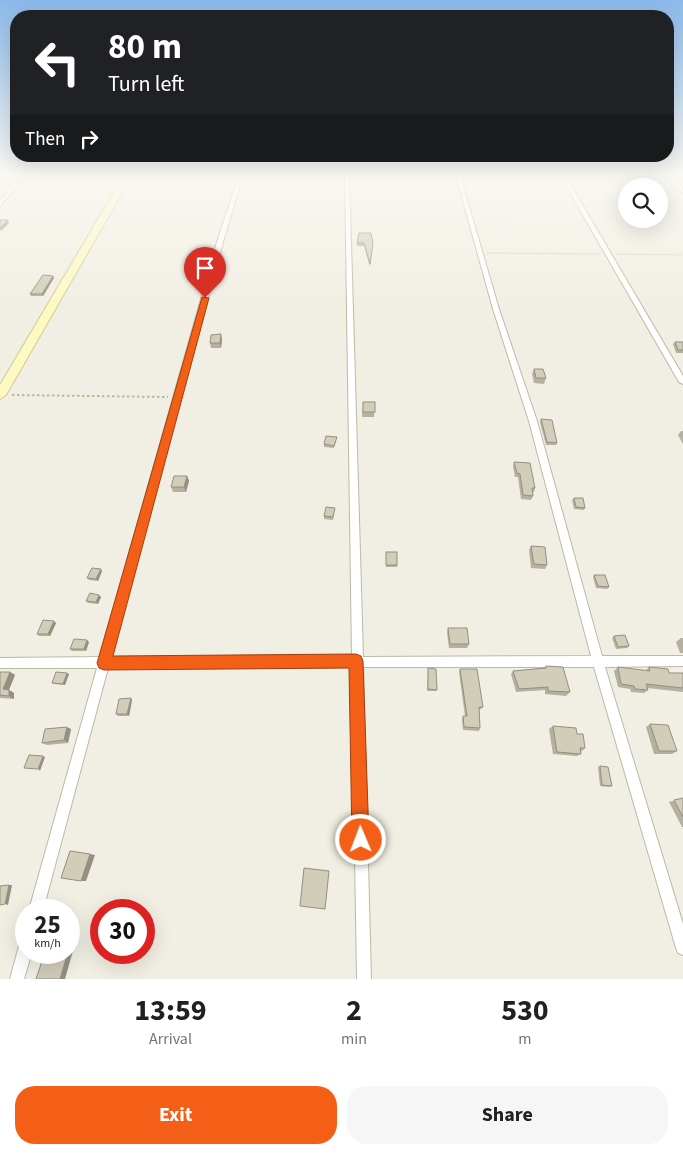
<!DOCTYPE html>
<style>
:root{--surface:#fff;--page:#f6f6f6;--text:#202124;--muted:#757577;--accent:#f45f18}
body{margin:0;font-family:"Source Sans 3",sans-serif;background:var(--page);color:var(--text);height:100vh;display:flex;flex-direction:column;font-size:19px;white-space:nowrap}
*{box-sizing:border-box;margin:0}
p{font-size:16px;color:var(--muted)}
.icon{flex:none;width:28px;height:28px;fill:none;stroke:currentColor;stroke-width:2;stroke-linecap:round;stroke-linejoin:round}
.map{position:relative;height:979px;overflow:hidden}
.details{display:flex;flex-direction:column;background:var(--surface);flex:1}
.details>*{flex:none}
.top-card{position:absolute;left:10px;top:10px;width:664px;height:152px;border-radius:20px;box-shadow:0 5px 20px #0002;background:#202124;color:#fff;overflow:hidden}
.buttons{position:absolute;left:618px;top:178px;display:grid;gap:10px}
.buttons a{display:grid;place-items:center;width:50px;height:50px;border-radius:50%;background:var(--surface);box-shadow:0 5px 20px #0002;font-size:25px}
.speed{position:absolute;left:15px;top:899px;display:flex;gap:10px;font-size:25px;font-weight:700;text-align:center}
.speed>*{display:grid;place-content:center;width:65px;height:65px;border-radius:50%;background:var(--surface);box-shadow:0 5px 20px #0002;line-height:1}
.speed small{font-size:12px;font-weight:400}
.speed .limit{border:8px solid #d22;background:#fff;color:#111}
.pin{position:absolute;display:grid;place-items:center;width:42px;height:42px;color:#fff;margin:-51px -21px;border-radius:50% 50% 50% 0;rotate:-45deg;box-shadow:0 0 5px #0007}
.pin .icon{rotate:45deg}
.me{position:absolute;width:55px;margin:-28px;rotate:359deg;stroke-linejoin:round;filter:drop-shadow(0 0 4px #0008)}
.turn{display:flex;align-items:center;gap:18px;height:105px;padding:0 15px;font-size:22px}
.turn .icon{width:65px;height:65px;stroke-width:2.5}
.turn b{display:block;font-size:35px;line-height:42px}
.then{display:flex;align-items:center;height:48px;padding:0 15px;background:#0003;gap:10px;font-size:19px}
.eta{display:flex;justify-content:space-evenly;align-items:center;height:85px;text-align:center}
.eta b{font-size:30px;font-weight:700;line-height:35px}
.action{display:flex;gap:10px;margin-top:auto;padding:10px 15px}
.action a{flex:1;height:58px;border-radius:20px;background:var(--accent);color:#fff;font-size:20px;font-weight:700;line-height:58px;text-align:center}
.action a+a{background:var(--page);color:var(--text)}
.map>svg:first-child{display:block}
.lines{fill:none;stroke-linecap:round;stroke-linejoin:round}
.street-casing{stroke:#bcb9a6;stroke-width:2}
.secondary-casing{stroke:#d0cb94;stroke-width:2}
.path-far1{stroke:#beb798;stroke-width:1;stroke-dasharray:1 1;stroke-linecap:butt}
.path{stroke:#beb798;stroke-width:2;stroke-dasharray:2.5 2.5;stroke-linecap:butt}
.street{fill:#fff;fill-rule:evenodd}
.secondary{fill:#fdf9c2;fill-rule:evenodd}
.wall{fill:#b5b09f}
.shaded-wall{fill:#939082}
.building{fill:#d2cdb9;stroke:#939082}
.route{fill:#f45f18;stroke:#9f3e10}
</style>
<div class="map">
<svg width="683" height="979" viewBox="0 0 683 979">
<rect width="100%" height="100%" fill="#f1efe3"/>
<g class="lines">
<defs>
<g id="street">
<polygon points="24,172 29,172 0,206 0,201"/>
<polygon points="240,172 244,172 223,242 111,657 352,657 345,172 349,172 363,657 591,656 529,421 493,309 455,172 459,172 499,309 537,421 602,656 683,656 683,666 605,667 683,924 683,955 678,953 676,948 594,667 363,667 371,979 357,979 352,667 108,668 43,910 29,910 97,668 0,668 0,658 100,657 217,242"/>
<polygon points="558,172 563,172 683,376 683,384 679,382"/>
<polygon points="663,172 668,172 683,189 683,193"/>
<polygon points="26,939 26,952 32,952 24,979 10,979 19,946 21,941"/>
</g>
<polygon id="secondary" points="126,172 134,172 6,395 0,399 0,385"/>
</defs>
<!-- street casing -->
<use href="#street" class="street-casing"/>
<!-- secondary casing -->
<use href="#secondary" class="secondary-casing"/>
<!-- path-far1 -->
<g class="path-far1">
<polyline points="487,253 600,254"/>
<polyline points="617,254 683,255"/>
</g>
<!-- path -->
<polyline class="path" points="12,395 168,397"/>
<!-- street -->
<use href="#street" class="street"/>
<!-- secondary -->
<use href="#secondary" class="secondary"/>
</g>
<!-- wall -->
<g class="wall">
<polygon points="359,233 373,243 370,267 364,246 357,246"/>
<polygon points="53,276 54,278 43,296 31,296 30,294"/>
<polygon points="222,339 221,348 211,348 210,343"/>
<polygon points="675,342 683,342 683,353 676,353 673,344"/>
<polygon points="534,369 546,378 544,384 534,383 532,374"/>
<polygon points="363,402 375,402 374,417 362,417"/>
<polygon points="541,419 557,443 556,445 546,445 540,422"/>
<polygon points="681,431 683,431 683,444 678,435"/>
<polygon points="337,437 334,448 324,447 324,444"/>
<polygon points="514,462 535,488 534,492 532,492 533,496 531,500 521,499 518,477 515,477 513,466"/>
<polygon points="187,476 189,481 186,492 173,492 171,487"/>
<polygon points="574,498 585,508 584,510 574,509 572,500"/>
<polygon points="335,508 333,520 324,519 324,516"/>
<polygon points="531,546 547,565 545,569 531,568 529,550"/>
<polygon points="386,552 397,565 397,567 386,567"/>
<polygon points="102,571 98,581 89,580 87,578"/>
<polygon points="594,575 609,587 607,589 596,588 593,577"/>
<polygon points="99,595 101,597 98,604 88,603 86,601"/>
<polygon points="56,623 50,636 39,636 37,634"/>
<polygon points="448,628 469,644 467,648 449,648 447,632"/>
<polygon points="614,636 629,646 627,648 616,649 612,638"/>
<polygon points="681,638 683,638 683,653 680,653 676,642"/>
<polygon points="89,642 86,651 72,651 70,649"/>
<polygon points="546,666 570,692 566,696 545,694 545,690 516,692 511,674 513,671 544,668"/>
<polygon points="618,667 645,671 649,667 669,673 683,673 683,692 647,688 648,690 644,693 631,692 630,689 618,687 614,671"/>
<polygon points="428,668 437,690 436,691 427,691"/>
<polygon points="460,669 483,707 481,709 479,709 480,728 479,731 463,730 462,719 463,716 465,716 459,672"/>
<polygon points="0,672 10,672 15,675 9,690 14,693 14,699 0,698"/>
<polygon points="69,674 65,685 54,684 52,683"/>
<polygon points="131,698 132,700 129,716 118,716 116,714"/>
<polygon points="650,724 677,751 672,754 654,754 646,727"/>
<polygon points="553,726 577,734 585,748 582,751 580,751 581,754 577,756 553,754 549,729"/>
<polygon points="71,729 68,743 47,745 42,743"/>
<polygon points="600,766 612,786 609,787 600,786 598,767"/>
<polygon points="683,798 683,827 682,827 669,802"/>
</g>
<!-- shaded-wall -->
<g class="shaded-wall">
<polygon points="8,220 9,223 1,231 0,228"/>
<polygon points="53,276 54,278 43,296 42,294"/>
<polygon points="221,334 222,339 221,348 220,343"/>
<polygon points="187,476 189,481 186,492 184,487"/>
<polygon points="101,569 102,571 98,581 96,579"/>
<polygon points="99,595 101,597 98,604 96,602"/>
<polygon points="54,621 56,623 50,636 48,634"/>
<polygon points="87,640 89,642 86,651 84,649"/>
<polygon points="10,672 15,675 8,692 3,689"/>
<polygon points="67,673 69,674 65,685 63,684"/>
<polygon points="9,690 14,693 14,699 9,696"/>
<polygon points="131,698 132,700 129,716 127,714"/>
<polygon points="67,727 71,729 68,743 64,740"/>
<polygon points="43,756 45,757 40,771 38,769"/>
<polygon points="90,854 95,855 86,881 81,881"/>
<polygon points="9,885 12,885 8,905 5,904"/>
<polygon points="74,947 65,979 60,979 68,952 69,952 69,948"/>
</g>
<!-- building -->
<g class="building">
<polygon points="0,220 8,220 0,228"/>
<polygon points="359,233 371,233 373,243 370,264 364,243 357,243"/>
<polygon points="43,275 53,276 42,294 30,294"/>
<polygon points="221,334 220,343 210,343 211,335"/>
<polygon points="675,342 683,342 683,350 678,350"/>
<polygon points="534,369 543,369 546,378 536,378"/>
<rect x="363" y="402" width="12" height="10"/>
<polygon points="541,419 552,420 557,443 547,442"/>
<polygon points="326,436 337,437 334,446 324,444"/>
<polygon points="514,462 530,463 535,488 532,488 533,496 523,495 520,474 517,473"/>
<polygon points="174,476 187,476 184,487 171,487"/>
<polygon points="574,498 583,498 585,508 576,507"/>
<polygon points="326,507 335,508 333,517 324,516"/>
<polygon points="531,546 545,547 547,565 534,564"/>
<rect x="386" y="552" width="11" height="13"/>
<polygon points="92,568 101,569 96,579 87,578"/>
<polygon points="594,575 605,575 609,587 598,586"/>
<polygon points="90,593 99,595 96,602 86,601"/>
<polygon points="43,620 54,621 48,634 37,634"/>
<polygon points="448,628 467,628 469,644 450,644"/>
<polygon points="625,635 629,646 618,647 614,636"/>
<polygon points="74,639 87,640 84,649 70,649"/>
<polygon points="546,666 563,667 570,692 548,691 548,687 519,689 513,671 546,668"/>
<polygon points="618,667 650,671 649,667 668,669 669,673 683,673 683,688 646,684 648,690 635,689 634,686 621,684"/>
<polygon points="428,668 436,669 437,690 428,689"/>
<polygon points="460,669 477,669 483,707 479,707 480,728 464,727 463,716 467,716"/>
<polygon points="0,672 10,672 3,689 9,690 9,696 0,695"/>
<polygon points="56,672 67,673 63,684 52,683"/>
<polygon points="131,698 127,714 116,714 119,699"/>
<polygon points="650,724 668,725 677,751 659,751"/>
<polygon points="553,726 576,728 577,734 583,734 585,748 580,748 581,754 557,752"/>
<polygon points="67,727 64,740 42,743 45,729"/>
<polygon points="29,755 43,756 38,769 24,768"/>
<polygon points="600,766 608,767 612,786 602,785"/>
<polygon points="683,798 683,817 674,800"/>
<polygon points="70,851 90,854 81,881 61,878"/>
<polygon points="304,868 329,871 325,909 300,906"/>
<polygon points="9,885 5,904 0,905 0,886"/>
<polygon points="45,952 68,952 60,979 36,979"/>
</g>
<!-- sky -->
<linearGradient id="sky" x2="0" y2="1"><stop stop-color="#8bb9ea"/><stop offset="0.56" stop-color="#f9f8f2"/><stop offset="1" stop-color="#f9f8f2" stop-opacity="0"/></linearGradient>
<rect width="683" height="309" fill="url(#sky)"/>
<!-- route -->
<polygon class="route" points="202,297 209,298 113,656 356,654 361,656 363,661 369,840 367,846 361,848 355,846 352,840 349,668 104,670 99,668 97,663"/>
</svg>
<div class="buttons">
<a><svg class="icon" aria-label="search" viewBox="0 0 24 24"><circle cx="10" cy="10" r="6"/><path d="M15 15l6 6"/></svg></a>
</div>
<div class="speed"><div>25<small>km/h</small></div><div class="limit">30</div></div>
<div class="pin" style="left:205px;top:298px;background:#d93025"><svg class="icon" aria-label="arrive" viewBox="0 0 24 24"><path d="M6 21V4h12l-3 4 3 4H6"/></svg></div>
<svg class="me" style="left:361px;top:840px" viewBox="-20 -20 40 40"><circle r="17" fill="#f45f18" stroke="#fff" stroke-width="3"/><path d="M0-11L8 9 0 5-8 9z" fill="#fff"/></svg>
<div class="top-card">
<div class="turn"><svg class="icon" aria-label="left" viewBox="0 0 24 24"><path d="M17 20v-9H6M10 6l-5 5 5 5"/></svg><div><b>80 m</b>Turn left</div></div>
<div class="then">Then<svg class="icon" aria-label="right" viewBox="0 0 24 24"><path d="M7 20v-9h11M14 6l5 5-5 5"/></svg></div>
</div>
</div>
<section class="details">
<div class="eta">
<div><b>13:59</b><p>Arrival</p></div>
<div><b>2</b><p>min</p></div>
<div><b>530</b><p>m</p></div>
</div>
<div class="action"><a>Exit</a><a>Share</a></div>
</section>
